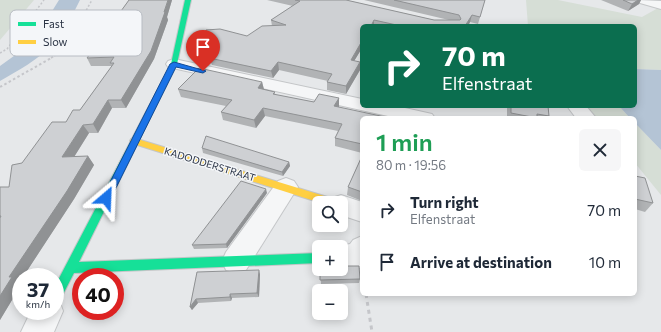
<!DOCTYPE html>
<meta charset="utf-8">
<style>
:root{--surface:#fff;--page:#f6f6f7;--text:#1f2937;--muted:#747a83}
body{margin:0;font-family:Commissioner,sans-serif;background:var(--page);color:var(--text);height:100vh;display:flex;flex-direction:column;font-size:15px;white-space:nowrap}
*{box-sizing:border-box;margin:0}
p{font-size:13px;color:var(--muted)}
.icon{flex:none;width:22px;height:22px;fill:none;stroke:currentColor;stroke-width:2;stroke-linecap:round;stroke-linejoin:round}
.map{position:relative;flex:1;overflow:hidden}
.drawer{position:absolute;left:360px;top:116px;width:277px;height:180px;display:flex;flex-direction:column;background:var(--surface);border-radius:6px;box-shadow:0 2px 10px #0003}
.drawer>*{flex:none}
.guide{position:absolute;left:360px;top:24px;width:277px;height:84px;border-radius:6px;box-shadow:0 2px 10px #0003;background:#0b6e4f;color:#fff;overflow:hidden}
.tools{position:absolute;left:312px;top:196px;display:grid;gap:8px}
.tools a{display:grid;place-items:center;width:36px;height:36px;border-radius:6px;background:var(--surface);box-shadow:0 2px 10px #0003;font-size:20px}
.speed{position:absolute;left:12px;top:268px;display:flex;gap:8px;font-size:20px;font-weight:700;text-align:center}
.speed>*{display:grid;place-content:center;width:52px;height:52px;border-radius:50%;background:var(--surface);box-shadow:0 2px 10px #0003;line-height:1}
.speed small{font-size:10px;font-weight:400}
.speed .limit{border:6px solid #d22;background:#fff;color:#111}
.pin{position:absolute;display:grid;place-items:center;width:34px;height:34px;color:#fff;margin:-41px -17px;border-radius:50% 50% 50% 0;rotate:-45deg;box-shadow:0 0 4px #0007}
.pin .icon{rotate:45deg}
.me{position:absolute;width:44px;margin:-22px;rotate:26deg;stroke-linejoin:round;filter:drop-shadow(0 0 3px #0008)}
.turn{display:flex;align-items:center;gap:14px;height:84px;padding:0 16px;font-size:18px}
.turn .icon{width:52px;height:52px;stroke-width:2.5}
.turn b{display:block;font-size:28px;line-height:34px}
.round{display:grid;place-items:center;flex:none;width:42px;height:42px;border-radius:6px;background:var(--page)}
.headline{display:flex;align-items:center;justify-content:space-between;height:68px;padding:0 16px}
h1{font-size:24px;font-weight:600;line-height:30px;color:#1e9e55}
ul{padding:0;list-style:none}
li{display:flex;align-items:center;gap:12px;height:52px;padding:0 16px}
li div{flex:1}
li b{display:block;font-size:15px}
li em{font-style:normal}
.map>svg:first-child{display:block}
.green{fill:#d6ded6}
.water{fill:#b4c4d5}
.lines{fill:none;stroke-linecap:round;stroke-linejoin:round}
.street-casing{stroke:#c4c6c8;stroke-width:2}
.fast-casing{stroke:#c4c6c8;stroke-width:2}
.slow-casing{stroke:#c4c6c8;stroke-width:2}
.path-far2{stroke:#c5c6ca;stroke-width:1.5;stroke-dasharray:2 2;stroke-linecap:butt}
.path-far1{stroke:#c5c6ca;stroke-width:2;stroke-dasharray:2.5 2.5;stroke-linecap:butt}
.path{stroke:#c5c6ca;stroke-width:3;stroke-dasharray:4 4;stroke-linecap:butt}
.street{fill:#f5f6f7;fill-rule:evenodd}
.fast{fill:#16e098;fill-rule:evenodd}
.slow{fill:#ffcf43;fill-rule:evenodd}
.wall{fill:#b1b3b5}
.shaded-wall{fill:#909294}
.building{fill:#ced0d3;stroke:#909294}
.route{fill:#1a73e8;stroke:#114b97}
.labels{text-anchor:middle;stroke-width:3;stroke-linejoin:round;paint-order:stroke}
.street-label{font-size:10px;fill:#2b3445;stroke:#f4f6f9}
.key{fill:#f4f6f9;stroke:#b8bcc3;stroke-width:1}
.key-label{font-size:11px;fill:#2b3445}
</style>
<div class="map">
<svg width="661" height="332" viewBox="0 0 661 332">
<rect width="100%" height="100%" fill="#e6e8ea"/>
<!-- green -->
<g class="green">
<polygon points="0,0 34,0 0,40"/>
<polygon points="526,0 558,0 642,17 658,8 661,9 661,70 635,69 635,26 528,26"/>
<polygon points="587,106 619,106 630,118 597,118"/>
<polygon points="635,123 661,150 661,195 635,163"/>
</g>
<!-- water -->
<g class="water">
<path d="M59,0h21c-8,16 -16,32 -28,45 -14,15 -35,26 -52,36v-15l25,-18 14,-16z"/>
<polygon points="635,69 661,70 661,150 635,123 635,118 630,118 619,106 635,106"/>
</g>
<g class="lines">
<defs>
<g id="street">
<polygon points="638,0 661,1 661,9 640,3"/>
<polygon points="174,59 362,99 362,106 396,106 432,114 435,118 397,118 168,67 166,64 168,61"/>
<polygon points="567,106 586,106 596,118 576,118"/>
<polygon points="286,178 294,181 298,187 246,270 236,273 226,270 222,261 226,252 278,181"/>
<polygon points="341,195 362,202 362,222 341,215 341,203 330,203 332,198"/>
<polygon points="362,236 362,267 360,268 341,269 340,269 341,247 335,247 350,244 353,240"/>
<polygon points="55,299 59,300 63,311 54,332 21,332 31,311 55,311"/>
</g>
<polygon id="fast" points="185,0 191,0 177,64 79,262 319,253 319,263 74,273 59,302 55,304 55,286 171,64"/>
<polygon id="slow" points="134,138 334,199 337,200 339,203 321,203 131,143 130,141 131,139"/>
</defs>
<!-- street casing -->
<use href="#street" class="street-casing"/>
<!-- fast casing -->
<use href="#fast" class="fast-casing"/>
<!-- slow casing -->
<use href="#slow" class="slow-casing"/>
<!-- path-far2 -->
<g class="path-far2">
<polyline points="0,53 7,49 44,0"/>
<path d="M51,58c17,-10 31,-41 41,-58"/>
</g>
<!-- path-far1 -->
<polyline class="path-far1" points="0,87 53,57"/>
<!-- path -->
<polyline class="path" points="366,294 372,332"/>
<!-- street -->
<use href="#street" class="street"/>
<!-- fast -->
<use href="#fast" class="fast"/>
<!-- slow -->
<use href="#slow" class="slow"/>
</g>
<!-- wall -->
<g class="wall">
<polygon points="129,0 172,0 167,17 168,20 154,59 126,108 112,108 98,133 89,133 74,157 88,156 94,165 74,199 23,277 21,277 20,283 21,284 21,285 0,320 0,187 9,187 22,163 66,122 80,110 112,66 91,66 87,58"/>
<polygon points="267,0 346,0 434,20 449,20 364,0 485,0 478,24 470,22 468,26 362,26 362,48 354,61 360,70 346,94 327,90 327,82 328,81 279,70 273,78 212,65 209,58 211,56 206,55 204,47 247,36 272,26 271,20 293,6"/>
<polygon points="601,0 641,0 639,4 628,11"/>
<polygon points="262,82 264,89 275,92 275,95 314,102 339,98 339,107 362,118 362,153 335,146 335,138 338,131 265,116 256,128 223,120 221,112 226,106 181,97 178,89"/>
<polygon points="507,106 548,106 549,116 548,118 507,118"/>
<polygon points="202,148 289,162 290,166 283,176 203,153"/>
<polygon points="362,156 362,201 347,195 348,187"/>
<polygon points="635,176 653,203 645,212 635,209"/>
<polygon points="267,193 227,248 194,249 192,245"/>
<polygon points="320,269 360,279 359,283 321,284"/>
<polygon points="197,272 260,274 259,297 232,298 231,301 198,303 192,310 190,307"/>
</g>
<!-- shaded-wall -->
<g class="shaded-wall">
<polygon points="168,0 172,0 167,17 168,20 154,59 126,108 121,100 164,12"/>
<polygon points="638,0 641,0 639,4 628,11 632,4"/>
<polygon points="472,15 470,22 468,26 465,26"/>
<polygon points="374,20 374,26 371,26"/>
<polygon points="362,41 362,48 350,68 351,60"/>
<polygon points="278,62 279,70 273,78 271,71"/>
<polygon points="360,62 360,70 346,94 346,86"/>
<polygon points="262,82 264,90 258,88"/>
<polygon points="339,98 339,107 334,114 334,106"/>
<polygon points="108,100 112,108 98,133 93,124"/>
<polygon points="263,108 265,116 256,128 254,120"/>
<polygon points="83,125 89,133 69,165 62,157"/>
<polygon points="88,156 94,165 74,199 23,277 21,277 21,281 20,283 21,284 21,285 0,320 0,296 9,277"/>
<polygon points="289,162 290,166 283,176 282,172"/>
<polygon points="266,189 267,193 227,248 226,244"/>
<polygon points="259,270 260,274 259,297 257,293"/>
<polygon points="230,294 232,298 231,301 230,297"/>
<polygon points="196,299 198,303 192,310 190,307"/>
</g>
<!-- building -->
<g class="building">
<polygon points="129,0 168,0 164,12 165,12 151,51 121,100 108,100 93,124 83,125 62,157 88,156 67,191 9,277 12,277 0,296 0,218 1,216 0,216 0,187 9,187 12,165 22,163 52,122 66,122 73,110 80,110 114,63 110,63 114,57 87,58"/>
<polygon points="295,0 346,0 434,20 460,20 461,19 459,15 394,0 485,0 480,17 472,15 465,26 401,26 374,20 371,26 362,26 362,41 351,60 360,62 346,86 327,82 332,74 278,62 271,71 209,58 217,50 204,47 206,30 220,29 247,36 262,26 286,25 271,20 300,1"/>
<polygon points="623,0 638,0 632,4"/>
<polygon points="199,68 262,82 258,88 275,92 273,94 314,102 319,94 339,98 334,106 390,118 362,118 362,144 335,138 342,124 263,108 254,120 221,112 232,100 178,89"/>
<polygon points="511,106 548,106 549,116 537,114 537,118 511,113"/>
<polygon points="206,136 289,162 282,172 202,148"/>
<polygon points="362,156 362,192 348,187"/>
<polygon points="635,176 645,178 653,203 635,199"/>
<polygon points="241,181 266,189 226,244 192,245"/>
<polygon points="341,266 359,266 360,279 320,280 320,269 341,269"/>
<polygon points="259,270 257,293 230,294 230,297 196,299 190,307 197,272"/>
</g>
<!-- route -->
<polygon class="route" points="174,62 206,71 203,73 176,67 110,200 103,200 102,198 170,64"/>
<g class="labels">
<!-- street labels -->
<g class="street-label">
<text transform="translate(210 164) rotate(17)" y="4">KADODDERSTRAAT</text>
</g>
</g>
<!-- legend -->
<rect x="10" y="10" width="132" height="46" rx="6" class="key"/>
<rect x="18" y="22" width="18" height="4" fill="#16e098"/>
<rect x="18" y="40" width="18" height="4" fill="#ffcf43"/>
<g class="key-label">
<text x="43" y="28">Fast</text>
<text x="43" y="46">Slow</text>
</g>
</svg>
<div class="tools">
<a><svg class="icon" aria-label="search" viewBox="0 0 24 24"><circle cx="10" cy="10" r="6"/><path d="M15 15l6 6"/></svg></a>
<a>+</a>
<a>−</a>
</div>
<div class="speed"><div>37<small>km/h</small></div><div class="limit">40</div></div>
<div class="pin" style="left:203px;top:71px;background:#d93025"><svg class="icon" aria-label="arrive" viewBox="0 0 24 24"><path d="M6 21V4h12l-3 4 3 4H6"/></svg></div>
<svg class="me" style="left:106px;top:198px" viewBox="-20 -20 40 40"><path d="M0-17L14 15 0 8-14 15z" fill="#1a73e8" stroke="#fff" stroke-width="4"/></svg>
<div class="guide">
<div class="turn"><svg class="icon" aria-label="right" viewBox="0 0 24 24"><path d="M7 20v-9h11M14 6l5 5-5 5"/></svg><div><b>70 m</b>Elfenstraat</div></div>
</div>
<section class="drawer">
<div class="headline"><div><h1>1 min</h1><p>80 m · 19:56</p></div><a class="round"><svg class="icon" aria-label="close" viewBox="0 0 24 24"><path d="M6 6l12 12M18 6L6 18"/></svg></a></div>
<ul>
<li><svg class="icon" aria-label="right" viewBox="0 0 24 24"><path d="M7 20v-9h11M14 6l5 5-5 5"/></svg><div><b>Turn right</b><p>Elfenstraat</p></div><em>70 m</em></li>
<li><svg class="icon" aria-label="arrive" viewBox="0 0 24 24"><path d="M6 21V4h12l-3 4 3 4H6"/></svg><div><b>Arrive at destination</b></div><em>10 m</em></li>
</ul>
</section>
</div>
